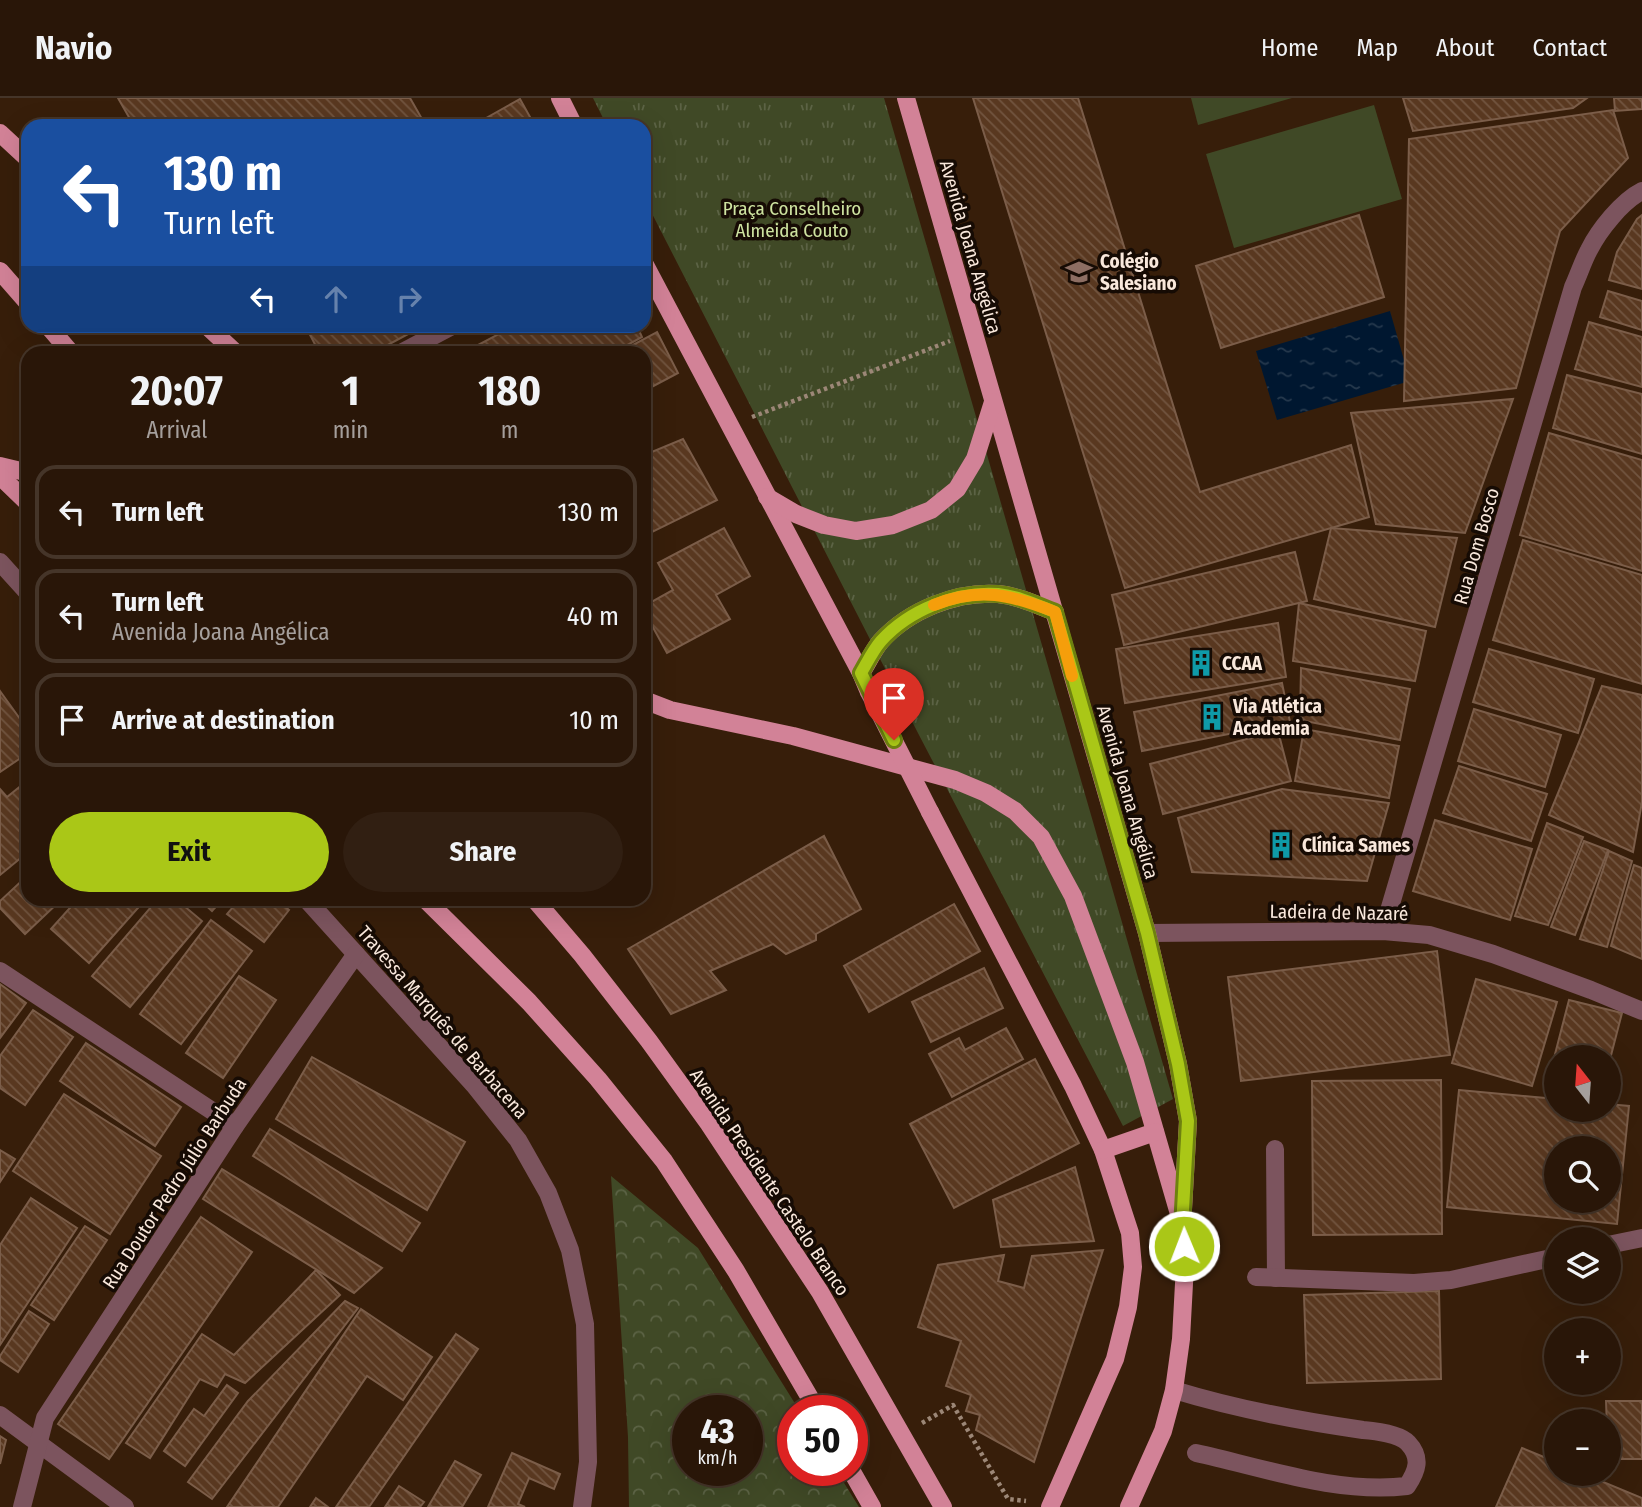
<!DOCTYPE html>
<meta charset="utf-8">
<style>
:root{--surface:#291608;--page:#311f12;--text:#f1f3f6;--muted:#a59f9c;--line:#453529;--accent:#aac717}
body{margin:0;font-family:"Fira Sans Condensed",sans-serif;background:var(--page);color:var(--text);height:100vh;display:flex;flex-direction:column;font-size:26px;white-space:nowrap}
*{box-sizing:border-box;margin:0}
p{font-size:23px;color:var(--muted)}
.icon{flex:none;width:38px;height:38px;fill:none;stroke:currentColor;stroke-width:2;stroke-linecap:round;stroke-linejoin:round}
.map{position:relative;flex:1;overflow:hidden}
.details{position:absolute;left:21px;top:248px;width:630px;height:560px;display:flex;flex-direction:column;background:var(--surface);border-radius:21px;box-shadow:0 7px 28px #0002,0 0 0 2px var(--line)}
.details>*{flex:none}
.banner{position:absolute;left:21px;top:21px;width:630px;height:214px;border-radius:21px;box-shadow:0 7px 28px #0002,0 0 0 2px var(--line);background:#1a4fa0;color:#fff;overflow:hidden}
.needle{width:46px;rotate:343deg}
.tools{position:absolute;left:1544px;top:947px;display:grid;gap:14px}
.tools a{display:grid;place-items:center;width:77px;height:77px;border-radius:50%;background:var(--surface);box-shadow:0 7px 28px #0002,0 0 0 2px var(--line);font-size:35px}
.speed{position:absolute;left:672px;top:1297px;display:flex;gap:14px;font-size:35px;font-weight:700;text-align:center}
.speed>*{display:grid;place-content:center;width:91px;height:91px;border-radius:50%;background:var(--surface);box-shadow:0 7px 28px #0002,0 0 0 2px var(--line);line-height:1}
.speed small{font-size:18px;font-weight:400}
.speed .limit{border:10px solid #d22;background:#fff;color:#111}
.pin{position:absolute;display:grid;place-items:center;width:60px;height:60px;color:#fff;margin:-72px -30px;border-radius:50% 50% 50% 0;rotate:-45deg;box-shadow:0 0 7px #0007}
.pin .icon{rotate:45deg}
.me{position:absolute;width:77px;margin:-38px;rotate:359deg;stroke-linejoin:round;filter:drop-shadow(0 0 5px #0008)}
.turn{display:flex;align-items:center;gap:24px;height:147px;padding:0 28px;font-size:32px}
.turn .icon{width:91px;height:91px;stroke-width:2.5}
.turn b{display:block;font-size:49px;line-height:60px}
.lanes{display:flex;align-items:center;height:66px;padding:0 28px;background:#0003;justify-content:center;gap:35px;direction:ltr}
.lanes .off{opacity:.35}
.eta{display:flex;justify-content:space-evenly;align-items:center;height:119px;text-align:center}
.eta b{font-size:42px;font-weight:700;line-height:49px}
.cta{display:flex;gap:14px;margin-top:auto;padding:14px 28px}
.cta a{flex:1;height:80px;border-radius:42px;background:var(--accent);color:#111;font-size:28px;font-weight:700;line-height:80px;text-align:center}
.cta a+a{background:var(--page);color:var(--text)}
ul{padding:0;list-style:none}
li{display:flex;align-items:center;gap:21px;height:94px;margin:0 14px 10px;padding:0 14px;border:4px solid var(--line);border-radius:21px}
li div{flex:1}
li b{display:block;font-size:26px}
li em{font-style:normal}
header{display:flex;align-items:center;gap:42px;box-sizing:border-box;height:98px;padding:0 35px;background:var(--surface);border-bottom:2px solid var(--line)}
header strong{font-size:33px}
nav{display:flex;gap:38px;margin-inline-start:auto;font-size:24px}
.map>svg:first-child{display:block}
.grass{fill:#404926}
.forest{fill:url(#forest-crowns);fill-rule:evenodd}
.park{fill:url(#park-tufts)}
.water{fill:url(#water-ripples)}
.building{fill:url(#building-back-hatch);stroke:#7b5d49;stroke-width:2;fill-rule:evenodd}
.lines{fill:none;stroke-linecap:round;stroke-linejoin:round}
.path{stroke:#9c8777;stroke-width:4.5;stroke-dasharray:3.5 3.5;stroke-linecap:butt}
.minor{stroke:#7c545e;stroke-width:18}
.major{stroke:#d28297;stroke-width:18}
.major-bridge{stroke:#d28297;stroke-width:18}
.route-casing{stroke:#6e810f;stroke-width:18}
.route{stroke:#aac717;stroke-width:12}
.slow{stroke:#f59e0b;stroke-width:12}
.labels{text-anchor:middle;stroke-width:7;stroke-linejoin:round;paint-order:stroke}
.park-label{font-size:19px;fill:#cee3a0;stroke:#160b04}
.street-label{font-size:19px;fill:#f9e8dc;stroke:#160b04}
.poi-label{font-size:19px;font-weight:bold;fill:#f9e8dc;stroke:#160b04;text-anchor:start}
</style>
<header>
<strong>Navio</strong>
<nav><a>Home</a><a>Map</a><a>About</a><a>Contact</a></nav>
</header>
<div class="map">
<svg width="1642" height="1409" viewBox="0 0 1642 1409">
<defs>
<pattern id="forest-crowns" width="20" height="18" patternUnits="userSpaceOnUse" patternTransform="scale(1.75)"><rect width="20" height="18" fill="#404926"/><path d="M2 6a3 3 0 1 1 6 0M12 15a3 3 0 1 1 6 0" fill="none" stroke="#5c6345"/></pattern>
<pattern id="park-tufts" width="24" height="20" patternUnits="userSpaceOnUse" patternTransform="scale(1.75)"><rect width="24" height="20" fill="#404926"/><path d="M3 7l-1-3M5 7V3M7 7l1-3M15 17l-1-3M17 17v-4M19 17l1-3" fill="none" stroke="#5c6345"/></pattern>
<pattern id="water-ripples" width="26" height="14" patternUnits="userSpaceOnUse" patternTransform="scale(1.75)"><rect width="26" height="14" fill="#001730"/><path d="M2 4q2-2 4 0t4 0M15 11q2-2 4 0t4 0" fill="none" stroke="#26394d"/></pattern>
<pattern id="building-back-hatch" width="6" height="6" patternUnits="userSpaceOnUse" patternTransform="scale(1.75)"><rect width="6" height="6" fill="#593820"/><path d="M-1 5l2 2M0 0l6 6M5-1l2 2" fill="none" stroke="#725540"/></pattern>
</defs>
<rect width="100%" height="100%" fill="#371e0a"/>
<!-- grass -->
<g class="grass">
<polygon points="1191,0 1292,0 1198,27"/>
<polygon points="1374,7 1402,101 1234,150 1206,56"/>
</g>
<!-- forest -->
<path class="forest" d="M611,1078l87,72 101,162h-6v60h43l23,37h-230l-1,-70zM688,1312h59v60h-59z"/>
<!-- park -->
<polygon class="park" points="593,0 884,0 1173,1001 1123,1028 919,637 644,100 644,28 607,28"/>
<!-- water -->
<polygon class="water" points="1390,213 1410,283 1277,322 1256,253"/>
<!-- building -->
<g class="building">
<polygon points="118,0 410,0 426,28 134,28"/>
<polygon points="973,0 1078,0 1200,394 1351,347 1369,419 1125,490"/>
<polygon points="1403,0 1587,0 1573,10 1413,33"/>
<polygon points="1614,0 1642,0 1642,11 1615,13"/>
<polygon points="520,1 535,28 472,28"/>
<polygon points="1613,12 1628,60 1560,133 1516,290 1404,303 1409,41"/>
<polygon points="1359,117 1384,199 1221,250 1196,168"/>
<polygon points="1642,117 1642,191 1609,182 1617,154 1637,121"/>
<polygon points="1608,193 1642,203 1642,232 1600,219"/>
<polygon points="1589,224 1642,239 1642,289 1575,271"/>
<polygon points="295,228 311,228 299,234"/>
<polygon points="319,228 423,228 371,256 320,256 308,233"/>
<polygon points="514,228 637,228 642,239 611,256 461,256"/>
<polygon points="657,234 678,275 644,293 644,256 616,256"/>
<polygon points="1567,277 1642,296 1642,356 1553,330"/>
<polygon points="1513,301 1465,435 1376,426 1351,315"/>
<polygon points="1549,335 1642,362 1642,473 1520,437"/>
<polygon points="683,341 717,402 644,438 644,352 647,356"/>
<polygon points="724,430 750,478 716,497 730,521 667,555 644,513 644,508 673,492 658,465"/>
<polygon points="1331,430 1457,440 1435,529 1314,501"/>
<polygon points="1523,442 1642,477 1642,586 1493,542"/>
<polygon points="1295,454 1307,503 1124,547 1112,497"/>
<polygon points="1299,505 1426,533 1415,583 1293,563"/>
<polygon points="1278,525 1286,579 1125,605 1116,551"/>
<polygon points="1489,551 1594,581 1578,635 1473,604"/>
<polygon points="1301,570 1410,591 1400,642 1300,622"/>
<polygon points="1282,585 1290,624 1142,653 1134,614"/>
<polygon points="1602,588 1642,597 1642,704 1633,754 1549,717"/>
<polygon points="0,593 28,632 28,655 0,674"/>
<polygon points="1474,611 1561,637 1545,689 1458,663"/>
<polygon points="1304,631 1399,648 1389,700 1295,683"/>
<polygon points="1278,633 1291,683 1163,716 1150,666"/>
<polygon points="1459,668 1547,696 1531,743 1443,715"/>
<polygon points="28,682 28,754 0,777 0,691 7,699"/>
<polygon points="1282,691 1389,705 1367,783 1192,774 1178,720"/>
<polygon points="1435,722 1532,751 1510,822 1413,793"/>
<polygon points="1547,725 1583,739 1548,827 1515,818"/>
<polygon points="824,738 861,811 816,836 816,842 786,856 773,846 710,873 726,892 671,916 628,851"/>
<polygon points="1584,743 1608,752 1575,837 1551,829"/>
<polygon points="1609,753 1632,763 1607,849 1580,841"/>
<polygon points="1634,767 1642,770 1642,861 1611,848"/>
<polygon points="28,777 28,802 61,802 25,836 0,810 0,803"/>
<polygon points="77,802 145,802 89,865 51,831"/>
<polygon points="157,802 177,802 202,823 130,909 92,878"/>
<polygon points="200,802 222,802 212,813"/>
<polygon points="239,802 277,802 289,812 264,844 227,816"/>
<polygon points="954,806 980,853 869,914 844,868"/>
<polygon points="211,822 252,853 181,946 140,916"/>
<polygon points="1437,853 1450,957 1241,983 1228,879"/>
<polygon points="984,870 1003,910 931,944 912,904"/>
<polygon points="239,878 276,902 223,980 186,955"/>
<polygon points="1476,881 1557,904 1532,988 1452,965"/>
<polygon points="0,886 26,905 0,940"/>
<polygon points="1569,902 1622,915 1608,969 1608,959 1556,959 1556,994 1546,991"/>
<polygon points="33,912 73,939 25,1007 0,990 0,958"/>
<polygon points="1006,930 1023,961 952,999 929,956 959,940 965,952"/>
<polygon points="86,945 181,1009 155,1048 60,983"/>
<polygon points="312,959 465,1044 427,1112 276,1021"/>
<polygon points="1035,961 1079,1045 954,1110 910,1026"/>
<polygon points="1441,982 1442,1136 1313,1137 1312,983"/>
<path d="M1459,992l97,9v11h52v-6l21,2 -12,118 -170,-17zM1556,1050h52v52h-52z"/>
<polygon points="64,996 161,1058 110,1136 13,1073"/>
<polygon points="270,1031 420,1125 402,1153 253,1058"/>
<polygon points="0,1052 15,1061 0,1084"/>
<polygon points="1075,1069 1094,1143 1001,1149 993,1102"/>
<polygon points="222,1071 382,1170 354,1195 203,1101"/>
<polygon points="31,1100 77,1130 0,1247 0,1147"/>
<polygon points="201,1119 252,1154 109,1361 58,1326"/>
<polygon points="85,1128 107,1142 54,1222 31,1207"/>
<polygon points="1103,1152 1034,1364 976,1332 980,1317 966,1313 971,1297 946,1288 961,1243 918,1229 938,1167 1004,1157 998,1183 1024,1190 1032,1158"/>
<polygon points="316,1172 340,1197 245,1285 225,1276 217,1289 200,1281 150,1360 126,1345 202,1236 234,1257"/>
<polygon points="1439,1193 1441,1281 1307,1285 1304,1197"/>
<polygon points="345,1203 358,1210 212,1401 188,1384 248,1303"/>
<polygon points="361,1211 432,1259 403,1302 367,1278 278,1409 227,1409"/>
<polygon points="29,1213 49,1226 18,1274 0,1262 0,1258"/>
<polygon points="456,1236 478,1251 369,1409 336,1409"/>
<polygon points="227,1287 238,1295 185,1368 164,1353 194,1311 204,1318"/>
<polygon points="1606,1303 1642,1303 1642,1361 1608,1361"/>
<polygon points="0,1338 6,1342 0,1366"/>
<polygon points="1522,1350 1556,1364 1556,1376 1584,1376 1642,1400 1642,1409 1496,1409"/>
<polygon points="512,1355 560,1376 554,1391 529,1380 518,1406 525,1409 488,1409"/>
<polygon points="455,1363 481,1377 462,1409 428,1409"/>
<polygon points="399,1388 424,1404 420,1409 385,1409"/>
<polygon points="316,1400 328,1409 310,1409"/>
</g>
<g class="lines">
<!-- path -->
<g class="path">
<polyline points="752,319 950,243"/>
<polyline points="922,1325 953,1307 1008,1401 1026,1403"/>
</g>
<!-- minor -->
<g class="minor">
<polyline points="399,256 452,228"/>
<polyline points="0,464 28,495"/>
<polyline points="307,802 474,987 518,1042 548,1095 570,1152 585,1226 588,1364 582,1409"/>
<path d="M1383,833l190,-644c6,-13 10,-26 16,-37 10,-20 33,-49 53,-59"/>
<polyline points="1147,835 1383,833 1429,837 1493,856 1591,892 1642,913"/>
<polyline points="0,873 235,1028"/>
<polyline points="1275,1051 1276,1180"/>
<polyline points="1608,1147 1642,1140"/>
<polyline points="1256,1179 1414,1185 1451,1182 1556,1159"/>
<path d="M1174,1292c62,19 126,31 189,40 12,1 37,4 45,13 14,15 9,28 -1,43 -71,8 -142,-18 -211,-33"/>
<polyline points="0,1317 125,1409"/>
<polyline points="22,1409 45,1320 235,1028 356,856"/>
</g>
<!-- major -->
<g class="major">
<polyline points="560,0 574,28"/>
<polyline points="906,0 1147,835 1178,966 1188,1023 1182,1129 1185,1167 1181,1241 1174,1292 1163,1333 1129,1409"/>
<polyline points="0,35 28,61"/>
<polyline points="644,165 861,575 869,594"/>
<polyline points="0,173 28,205"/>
<polyline points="48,228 72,256"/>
<polyline points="207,228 237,256"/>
<polyline points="0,368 25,374 28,373"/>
<polyline points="0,378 28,405"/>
<polyline points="767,399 796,416 824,427 856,433 893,427 931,412 957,391 975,361 993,304"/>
<path d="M861,575c7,-10 12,-23 20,-32 28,-31 76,-50 117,-47 20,2 39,11 57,18"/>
<polyline points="644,602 670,612 793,638 955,682 986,695 1015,713 1041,739 1073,798 1135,964 1179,1116"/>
<polyline points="930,714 1073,988 1103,1052 1130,1135 1133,1169 1128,1209 1115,1261 1050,1409"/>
<polyline points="426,802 529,904 598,981 664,1063 736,1173 817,1312"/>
<polyline points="535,802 582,857 649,943 709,1026 820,1194 943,1409"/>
<polyline points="1103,1052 1155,1034"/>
<polyline points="851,1372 872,1409"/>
</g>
<!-- major-bridge -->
<polyline class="major-bridge" points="869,594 930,714"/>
</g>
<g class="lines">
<defs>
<path id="route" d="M894,642l-33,-67c6,-10 12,-23 20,-32 28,-31 75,-50 117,-47 20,2 39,11 57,18l92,321 31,131 10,57 -6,106 2,19"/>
</defs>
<!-- route casing -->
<use href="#route" class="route-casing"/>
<!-- route -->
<use href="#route" class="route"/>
<!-- slow -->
<path class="slow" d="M934,507c45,-19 78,-10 121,7l17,64"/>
</g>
<!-- icons -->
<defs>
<symbol id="school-bare" viewBox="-9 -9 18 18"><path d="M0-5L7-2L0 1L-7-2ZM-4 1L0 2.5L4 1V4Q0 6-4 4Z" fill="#8d6e63" stroke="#160b04" stroke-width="2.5" paint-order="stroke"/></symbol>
<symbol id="building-bare" viewBox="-9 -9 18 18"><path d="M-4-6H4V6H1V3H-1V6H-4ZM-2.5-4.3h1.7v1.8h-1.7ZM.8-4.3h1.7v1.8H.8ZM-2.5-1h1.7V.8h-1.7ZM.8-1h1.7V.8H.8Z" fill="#0f9aa8" stroke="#160b04" stroke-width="2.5" paint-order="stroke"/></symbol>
</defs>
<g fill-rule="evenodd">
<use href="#school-bare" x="1060" y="155" width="38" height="38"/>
<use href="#building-bare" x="1182" y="546" width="38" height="38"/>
<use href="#building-bare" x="1193" y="600" width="38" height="38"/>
<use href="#building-bare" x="1262" y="728" width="38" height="38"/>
</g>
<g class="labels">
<!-- park labels -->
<g class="park-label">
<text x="792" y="117">Praça Conselheiro<tspan x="792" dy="22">Almeida Couto</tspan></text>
</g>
<!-- street labels -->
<g class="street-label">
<text transform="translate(971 149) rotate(74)" y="7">Avenida Joana Angélica</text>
<text transform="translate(1476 448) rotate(-74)" y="7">Rua Dom Bosco</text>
<text transform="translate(1128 694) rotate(74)" y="7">Avenida Joana Angélica</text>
<text transform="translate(1339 814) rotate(1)" y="7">Ladeira de Nazaré</text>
<text transform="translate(443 924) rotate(49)" y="7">Travessa Marquês de Barbacena</text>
<text transform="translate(770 1084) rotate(56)" y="7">Avenida Presidente Castelo Branco</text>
<text transform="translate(174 1085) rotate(-57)" y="7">Rua Doutor Pedro Júlio Barbuda</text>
</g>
<!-- poi labels -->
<g class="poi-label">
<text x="1100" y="170">Colégio<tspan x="1100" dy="22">Salesiano</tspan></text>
<text x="1222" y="572">CCAA</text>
<text x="1233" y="615">Via Atlética<tspan x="1233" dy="22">Academia</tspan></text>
<text x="1302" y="754">Clínica Sames</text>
</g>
</g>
</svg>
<div class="tools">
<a><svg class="needle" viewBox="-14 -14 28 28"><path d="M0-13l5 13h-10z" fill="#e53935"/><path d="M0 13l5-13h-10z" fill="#a59f9c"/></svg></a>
<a><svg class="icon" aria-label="search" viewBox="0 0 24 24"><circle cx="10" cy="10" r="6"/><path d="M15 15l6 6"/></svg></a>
<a><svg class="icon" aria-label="layers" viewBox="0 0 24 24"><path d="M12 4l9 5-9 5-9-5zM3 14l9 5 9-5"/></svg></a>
<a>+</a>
<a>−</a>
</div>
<div class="speed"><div>43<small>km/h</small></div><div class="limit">50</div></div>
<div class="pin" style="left:894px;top:642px;background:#d93025"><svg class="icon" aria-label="arrive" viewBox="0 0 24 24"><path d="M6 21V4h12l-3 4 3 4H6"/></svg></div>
<svg class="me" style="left:1184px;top:1148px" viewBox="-20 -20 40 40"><circle r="17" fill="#aac717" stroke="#fff" stroke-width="3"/><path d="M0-11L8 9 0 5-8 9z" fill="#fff"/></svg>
<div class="banner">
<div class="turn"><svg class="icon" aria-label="left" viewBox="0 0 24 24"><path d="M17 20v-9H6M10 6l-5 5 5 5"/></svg><div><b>130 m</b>Turn left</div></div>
<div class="lanes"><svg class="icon" aria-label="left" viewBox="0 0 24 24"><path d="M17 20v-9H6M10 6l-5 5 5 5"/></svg><svg class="icon off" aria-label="ahead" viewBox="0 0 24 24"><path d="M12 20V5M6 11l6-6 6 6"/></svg><svg class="icon off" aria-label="right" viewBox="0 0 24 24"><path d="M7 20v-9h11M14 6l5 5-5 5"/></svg></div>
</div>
<section class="details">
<div class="eta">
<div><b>20:07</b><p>Arrival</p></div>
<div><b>1</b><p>min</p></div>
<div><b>180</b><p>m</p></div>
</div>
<ul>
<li><svg class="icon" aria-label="left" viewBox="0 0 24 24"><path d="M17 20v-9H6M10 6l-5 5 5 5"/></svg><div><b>Turn left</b></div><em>130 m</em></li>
<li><svg class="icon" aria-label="left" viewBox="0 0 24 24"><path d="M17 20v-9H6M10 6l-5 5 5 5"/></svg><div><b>Turn left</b><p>Avenida Joana Angélica</p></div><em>40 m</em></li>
<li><svg class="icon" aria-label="arrive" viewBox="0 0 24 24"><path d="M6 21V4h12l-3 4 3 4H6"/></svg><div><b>Arrive at destination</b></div><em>10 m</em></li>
</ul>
<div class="cta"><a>Exit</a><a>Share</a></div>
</section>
</div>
